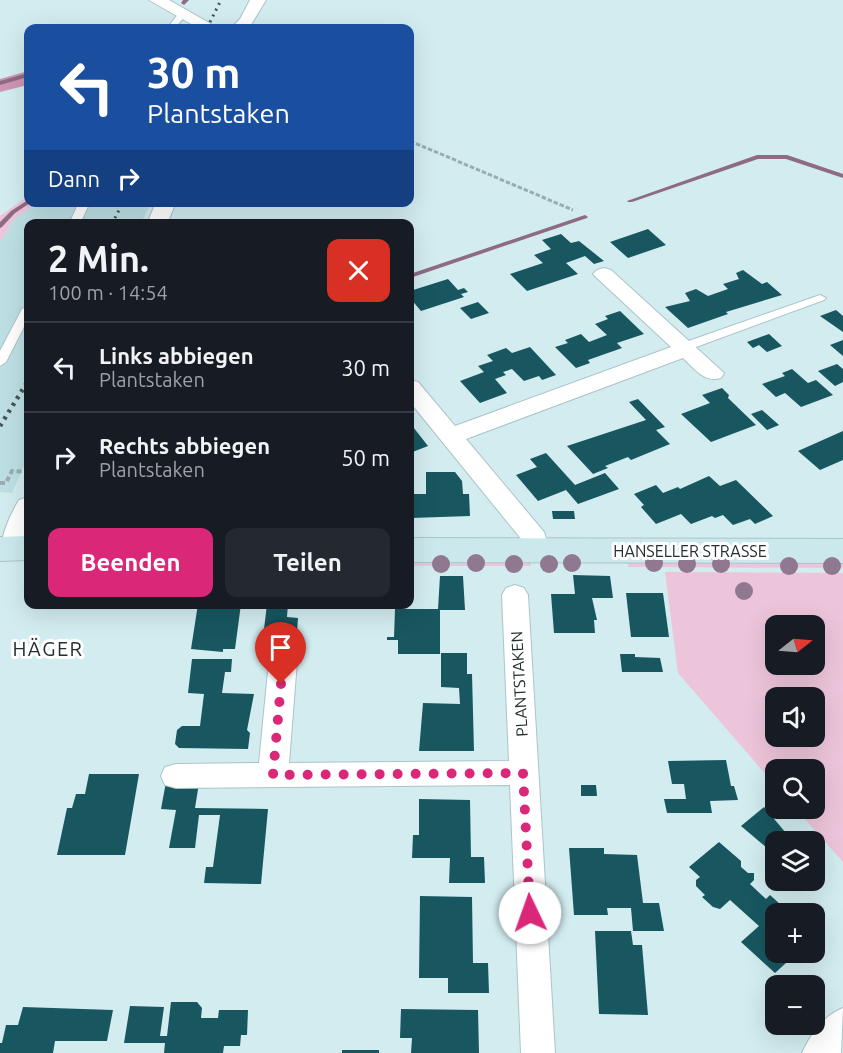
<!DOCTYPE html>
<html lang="de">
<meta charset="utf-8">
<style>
:root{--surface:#171b24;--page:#242831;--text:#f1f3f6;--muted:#9ea1a6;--line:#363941;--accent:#db2777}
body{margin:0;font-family:Ubuntu,sans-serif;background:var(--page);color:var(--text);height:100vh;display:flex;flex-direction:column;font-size:22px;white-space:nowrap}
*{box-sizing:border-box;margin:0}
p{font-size:20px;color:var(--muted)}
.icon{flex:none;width:33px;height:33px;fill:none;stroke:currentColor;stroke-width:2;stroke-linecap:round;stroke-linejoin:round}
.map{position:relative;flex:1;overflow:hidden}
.panel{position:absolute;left:24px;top:219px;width:390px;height:390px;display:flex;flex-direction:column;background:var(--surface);border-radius:12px;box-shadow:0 6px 24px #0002}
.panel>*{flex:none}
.hud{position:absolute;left:24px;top:24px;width:390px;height:183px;border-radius:12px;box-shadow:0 6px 24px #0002;background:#1a4fa0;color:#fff;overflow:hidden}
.needle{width:39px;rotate:73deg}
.buttons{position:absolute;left:765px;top:615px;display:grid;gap:12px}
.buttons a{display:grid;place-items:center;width:60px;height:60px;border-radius:12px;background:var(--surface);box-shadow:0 6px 24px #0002;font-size:30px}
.pin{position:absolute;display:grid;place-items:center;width:51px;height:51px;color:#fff;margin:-62px -26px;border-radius:50% 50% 50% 0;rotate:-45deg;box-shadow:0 0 6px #0007}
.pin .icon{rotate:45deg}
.me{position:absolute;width:66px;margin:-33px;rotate:357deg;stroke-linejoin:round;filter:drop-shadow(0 0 4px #0008)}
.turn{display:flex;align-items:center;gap:21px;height:126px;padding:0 24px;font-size:27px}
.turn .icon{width:78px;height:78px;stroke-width:2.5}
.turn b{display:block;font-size:42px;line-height:51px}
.then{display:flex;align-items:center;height:57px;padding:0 24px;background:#0003;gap:12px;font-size:22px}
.round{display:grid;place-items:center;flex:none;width:63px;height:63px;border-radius:12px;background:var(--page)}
.summary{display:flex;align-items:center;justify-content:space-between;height:102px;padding:0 24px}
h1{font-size:36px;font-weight:600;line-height:45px}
.button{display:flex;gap:12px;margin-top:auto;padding:12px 24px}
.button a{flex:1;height:69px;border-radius:12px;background:var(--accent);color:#fff;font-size:24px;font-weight:600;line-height:69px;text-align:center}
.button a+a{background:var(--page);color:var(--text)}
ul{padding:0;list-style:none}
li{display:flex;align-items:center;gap:18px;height:90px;padding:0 24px;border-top:2px solid var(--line)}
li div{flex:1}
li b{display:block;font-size:22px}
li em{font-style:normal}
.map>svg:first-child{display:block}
.built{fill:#bddfe4}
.green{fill:#edc5da;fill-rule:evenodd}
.forest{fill:#ce95b5}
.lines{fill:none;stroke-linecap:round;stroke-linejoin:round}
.stream{fill:#8e6b80;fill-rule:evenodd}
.building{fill:#185760}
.lane-casing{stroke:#abc4c8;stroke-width:2}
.street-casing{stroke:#abc4c8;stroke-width:2}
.secondary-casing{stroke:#abc4c8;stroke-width:2}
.path-far1{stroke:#99adb0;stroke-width:3;stroke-dasharray:4.5 2;stroke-linecap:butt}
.path{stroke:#99adb0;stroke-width:4;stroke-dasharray:5 3;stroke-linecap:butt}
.lane{fill:#fff;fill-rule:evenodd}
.street{fill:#fff;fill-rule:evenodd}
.secondary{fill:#cbe9ed;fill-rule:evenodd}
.rail-far1{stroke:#485657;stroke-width:3;stroke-dasharray:2 4.5;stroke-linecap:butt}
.rail{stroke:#485657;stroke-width:4.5;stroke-dasharray:3 5;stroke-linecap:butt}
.tree{fill:#917891}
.route{stroke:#db2777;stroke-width:10;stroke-dasharray:0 18}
.labels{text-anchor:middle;stroke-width:6;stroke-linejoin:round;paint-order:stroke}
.street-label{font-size:16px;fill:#252f30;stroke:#fff}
.quarter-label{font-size:20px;letter-spacing:1.5px;fill:#252f30;stroke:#fff}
</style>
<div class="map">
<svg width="843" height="1053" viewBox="0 0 843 1053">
<rect width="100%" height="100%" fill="#d2ecf0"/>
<!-- built -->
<polygon class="built" points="37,203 151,203 141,223 28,224 28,457 12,493 0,492 0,242 13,220"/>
<!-- green -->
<g class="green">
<polygon points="28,196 28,202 37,203 13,220 0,242 0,216"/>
<polygon points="410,560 531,561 531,566 410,566"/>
<polygon points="628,561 843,562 843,568 628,567"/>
<path d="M665,572l178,1v289l-47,-53 18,-1v-38h-38l-1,15 -97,-112zM776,626h38v38h-38zM776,698h38v38h-38z"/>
</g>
<!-- forest -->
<polygon class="forest" points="28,71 28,85 0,92 0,79"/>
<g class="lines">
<!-- stream -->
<g class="stream">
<polygon points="183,0 189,0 184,5 181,3"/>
<polygon points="28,73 28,77 0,85 0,81"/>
<polygon points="757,155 787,155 843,174 843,178 786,159 758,159 632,202 628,202 627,201"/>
<polygon points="28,200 30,203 15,213 2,227 0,228 0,222 11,211"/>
<polygon points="585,215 588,217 587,218 410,278 410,274"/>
</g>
</g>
<!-- building -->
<g class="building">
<polygon points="648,229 666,245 628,258 610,242"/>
<polygon points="561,234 571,243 579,241 604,261 594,264 585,256 566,263 578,274 527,291 510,274 543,263 534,255 551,249 542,240"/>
<polygon points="743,270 762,284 767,282 782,295 726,312 728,314 688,328 665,307 690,301 685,293 696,289 708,296 728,289 723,284 739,279 736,273"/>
<polygon points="448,279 458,290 464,288 468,292 461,294 464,297 421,311 410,298 410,291"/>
<polygon points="478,302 489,313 471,319 460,308"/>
<polygon points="836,310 843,316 843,332 820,316"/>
<polygon points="620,311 644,334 617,343 622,348 588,360 590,363 576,368 555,347 568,343 565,340 581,334 589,342 607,335 595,324 608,319 605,316"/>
<polygon points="769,334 782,346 767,352 759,345 753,348 747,342"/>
<polygon points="843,340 843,356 830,345"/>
<polygon points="530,347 556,375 542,380 539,376 524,381 512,369 503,372 506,375 495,379 507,393 480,403 460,381 484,372 478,366 493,361 487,355 506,348 512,353"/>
<polygon points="837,364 843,369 843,382 835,386 818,371"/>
<polygon points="792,369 808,383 816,380 833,395 801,407 785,393 776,397 762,384 785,376 782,373"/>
<polygon points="722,388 729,395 728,398 756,425 711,442 681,414 710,403 702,395"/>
<polygon points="638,399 665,427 656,430 670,444 631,460 628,457 605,466 608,468 593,474 567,446 646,420 629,402"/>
<polygon points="762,410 779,425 767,430 751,414"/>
<polygon points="410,423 428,446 410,453"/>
<polygon points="843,431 843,460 820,470 798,451"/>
<polygon points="546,453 575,485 605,473 619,489 578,504 566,490 538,501 516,475 537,467 530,459"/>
<polygon points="426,472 455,472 462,481 463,494 469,494 470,516 411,518 411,494 426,494"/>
<polygon points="709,476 720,486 736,480 773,516 755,524 750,519 733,525 723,515 715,518 712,516 691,524 681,514 656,524 641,507 644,505 634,494 656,485 663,493 678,487 680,489"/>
<polygon points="552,511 574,511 575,519 553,519"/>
<polygon points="573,575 610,576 613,598 592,598 597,620 594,620 595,633 554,633 551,594 575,594"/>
<polygon points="440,576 463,576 465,610 440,610 440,654 398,654 398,640 387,640 387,637 394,637 395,609 438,609"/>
<polygon points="626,593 663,593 669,637 631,637"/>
<polygon points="198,604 241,604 235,649 223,649 223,652 191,649"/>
<polygon points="267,604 288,604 287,617 298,618 296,646 262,646"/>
<polygon points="441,653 467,653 467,674 472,674 474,751 419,751 423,703 460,704 459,688 441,687"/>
<polygon points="620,654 635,654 635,657 660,658 663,672 622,672"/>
<polygon points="192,659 232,659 231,672 225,672 222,693 254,694 247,730 250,733 248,749 179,748 175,744 177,730 182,726 200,726 204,694 188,693"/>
<polygon points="726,760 731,786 734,786 738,800 710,801 712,813 667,813 664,799 686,799 684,784 672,784 668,761"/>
<polygon points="89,774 139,774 125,855 57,855 67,808 72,808 76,794 85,794"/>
<polygon points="166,782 199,783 195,808 268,809 261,884 204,883 206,867 213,867 220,815 199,815 195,848 169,848 176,810 161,809"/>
<polygon points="581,785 596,785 597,796 581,796"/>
<polygon points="419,799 470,800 471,857 484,857 485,883 449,883 450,858 412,858 413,835 419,835"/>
<polygon points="764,807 786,833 767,848 741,826"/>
<polygon points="719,842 741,861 741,867 748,873 754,873 754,880 750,884 766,899 770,895 791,914 776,914 776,952 798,952 775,973 741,942 759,926 730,900 720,909 713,907 702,897 705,895 696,886 696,880 700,877 689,867"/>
<polygon points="569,848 604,848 604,854 637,855 643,903 659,903 664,931 633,931 631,908 607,908 608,915 574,915"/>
<polygon points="420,896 472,897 473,963 488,963 489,993 448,993 448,978 419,978"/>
<polygon points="595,931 631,931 633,945 642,945 648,1015 599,1014"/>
<polygon points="171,1002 197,1002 202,1008 201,1018 218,1018 219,1010 248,1010 247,1035 241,1035 240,1046 224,1046 223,1053 164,1053 165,1043 124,1043 130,1006 164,1007 160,1036 167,1036"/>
<polygon points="23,1007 113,1010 107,1041 55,1041 53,1053 0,1053 0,1043 2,1043 6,1025 18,1025"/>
<polygon points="401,1009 478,1010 479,1053 411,1053 412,1038 400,1038"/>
<rect x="342" y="1050" width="37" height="3"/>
</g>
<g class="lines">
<defs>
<g id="lane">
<polygon points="179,13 186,15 175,28 167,28"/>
<polygon points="79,202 90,202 80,224 69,224"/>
<polygon points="820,295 826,298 824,300 688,350 680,350 678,347 680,344"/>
<polygon points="28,306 28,319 6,362 0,366 0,351 22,309"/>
</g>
<g id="street">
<polygon points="149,0 169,0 218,28 198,28"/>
<polygon points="250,0 266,0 249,28 231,28 240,19"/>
<polygon points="156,202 176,202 167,224 147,224"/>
<path d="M604,268l7,2 113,103 -3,5c-17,5 -26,-9 -38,-20l-217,81 78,93 6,19 -4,7 -9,2 -9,-2 -6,-18 -112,-138v-22l8,2 37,44 216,-79 -74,-69 -4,-4 4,-4z"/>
<path d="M28,497c2,20 2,40 -9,58l-9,2 -9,-2c-1,-18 9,-40 18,-55z"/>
<polygon points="515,585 524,588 528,595 555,1053 521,1053 510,785 176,788 165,785 161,776 165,767 176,764 259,763 269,661 273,653 283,650 293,653 297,661 289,763 509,761 502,595 506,588"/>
<path d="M843,1008l-2,45h-39c8,-18 22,-38 41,-45z"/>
</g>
<g id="secondary">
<polygon points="28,536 28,560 0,561 0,537"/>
<polygon points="410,538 843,539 843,563 410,562"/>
</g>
</defs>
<!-- lane casing -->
<use href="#lane" class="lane-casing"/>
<!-- street casing -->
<use href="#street" class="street-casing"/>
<!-- secondary casing -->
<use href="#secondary" class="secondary-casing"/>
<!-- path-far1 -->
<polyline class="path-far1" points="410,141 573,210"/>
<!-- path -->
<polyline class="path" points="0,483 6,483 12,471 28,472"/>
<!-- lane -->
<use href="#lane" class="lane"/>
<!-- street -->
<use href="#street" class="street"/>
<!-- secondary -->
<use href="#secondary" class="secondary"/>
<!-- rail-far1 -->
<g class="rail-far1">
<polyline points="207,28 221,0"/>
<polyline points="112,224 123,202"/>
</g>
<!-- rail -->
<polyline class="rail" points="0,426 28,381"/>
</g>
<!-- trees -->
<g class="tree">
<circle cx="476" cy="563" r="9"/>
<circle cx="572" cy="563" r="9"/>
<circle cx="654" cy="563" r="9"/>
<circle cx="441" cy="564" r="9"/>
<circle cx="514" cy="564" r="9"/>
<circle cx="549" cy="564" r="9"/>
<circle cx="687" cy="564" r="9"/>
<circle cx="721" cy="564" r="9"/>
<circle cx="789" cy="566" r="9"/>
<circle cx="832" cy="566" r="9"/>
<circle cx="744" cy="591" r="9"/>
</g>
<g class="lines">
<!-- route -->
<polyline class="route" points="281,684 273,775 523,773 530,913"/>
</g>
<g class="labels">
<!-- street labels -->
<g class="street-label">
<text x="690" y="557">HANSELLER STRASSE</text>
<text transform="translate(519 684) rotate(-93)" y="6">PLANTSTAKEN</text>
</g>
<!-- quarter labels -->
<g class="quarter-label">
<text x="48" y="656">HÄGER</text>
</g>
</g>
</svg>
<div class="buttons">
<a><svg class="needle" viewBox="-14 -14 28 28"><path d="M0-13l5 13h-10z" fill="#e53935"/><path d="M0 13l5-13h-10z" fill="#9ea1a6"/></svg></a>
<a><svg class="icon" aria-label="sound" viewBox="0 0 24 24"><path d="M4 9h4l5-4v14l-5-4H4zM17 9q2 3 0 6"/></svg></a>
<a><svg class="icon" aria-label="search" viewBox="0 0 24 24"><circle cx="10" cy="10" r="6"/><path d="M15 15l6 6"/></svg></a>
<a><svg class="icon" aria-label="layers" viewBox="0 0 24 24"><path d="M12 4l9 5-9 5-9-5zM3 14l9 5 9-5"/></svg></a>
<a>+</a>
<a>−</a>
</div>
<div class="pin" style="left:281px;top:684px;background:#d93025"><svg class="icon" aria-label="arrive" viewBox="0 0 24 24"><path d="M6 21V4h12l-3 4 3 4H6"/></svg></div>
<svg class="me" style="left:530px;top:913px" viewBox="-20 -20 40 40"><circle r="19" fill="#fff"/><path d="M0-13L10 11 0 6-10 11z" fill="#db2777"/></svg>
<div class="hud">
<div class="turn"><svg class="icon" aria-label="left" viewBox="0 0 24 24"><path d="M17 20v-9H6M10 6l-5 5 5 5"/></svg><div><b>30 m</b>Plantstaken</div></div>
<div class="then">Dann<svg class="icon" aria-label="right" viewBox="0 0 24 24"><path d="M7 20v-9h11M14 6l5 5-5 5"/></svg></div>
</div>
<section class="panel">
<div class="summary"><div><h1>2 Min.</h1><p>100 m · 14:54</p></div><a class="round" style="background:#d93025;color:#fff"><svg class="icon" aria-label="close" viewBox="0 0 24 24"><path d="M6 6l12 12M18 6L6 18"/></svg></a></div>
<ul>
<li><svg class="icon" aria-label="left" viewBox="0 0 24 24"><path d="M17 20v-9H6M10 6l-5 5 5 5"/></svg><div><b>Links abbiegen</b><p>Plantstaken</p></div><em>30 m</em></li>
<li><svg class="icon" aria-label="right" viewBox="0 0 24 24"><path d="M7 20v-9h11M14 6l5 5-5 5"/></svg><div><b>Rechts abbiegen</b><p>Plantstaken</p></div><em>50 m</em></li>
</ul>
<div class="button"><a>Beenden</a><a>Teilen</a></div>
</section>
</div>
